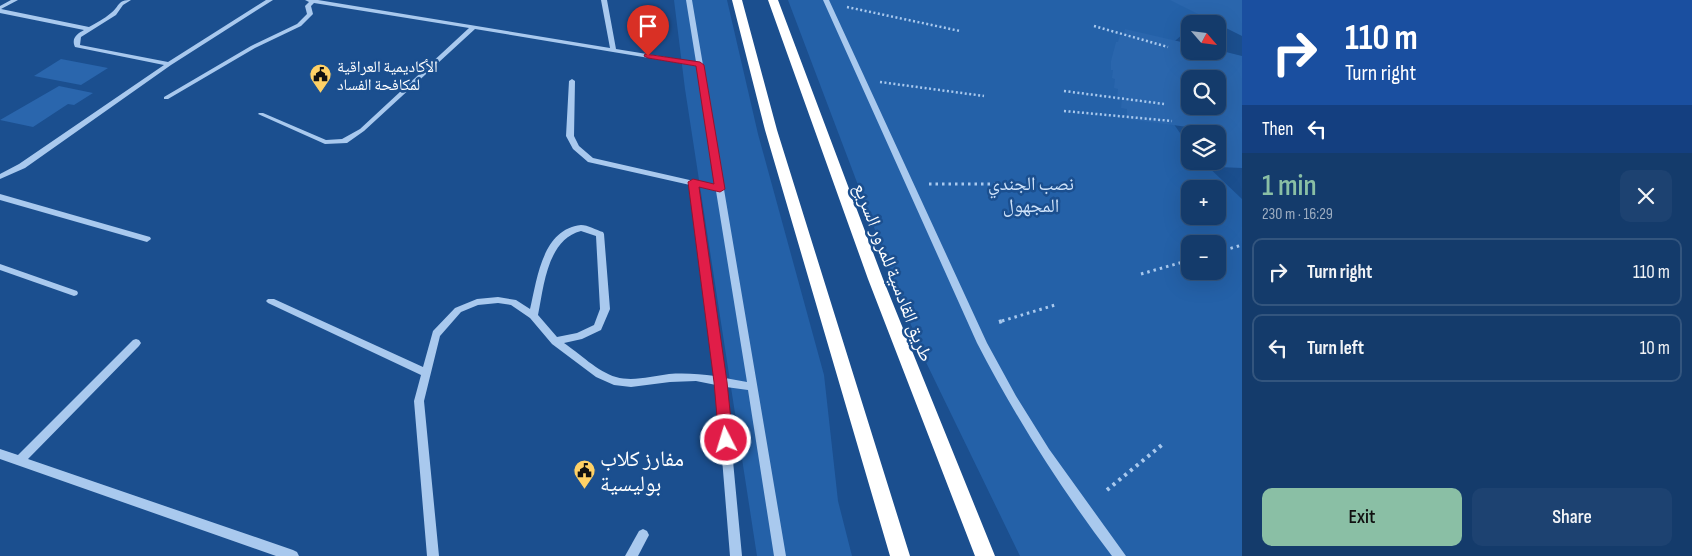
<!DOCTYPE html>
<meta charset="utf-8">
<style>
:root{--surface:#143b6b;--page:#1d4271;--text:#f1f3f6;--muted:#9dadc1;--line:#33557e;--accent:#8abfa5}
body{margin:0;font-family:"Sofia Sans Condensed","Noto Naskh Arabic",sans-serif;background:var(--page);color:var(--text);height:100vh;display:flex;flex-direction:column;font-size:19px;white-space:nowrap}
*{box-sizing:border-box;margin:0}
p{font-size:16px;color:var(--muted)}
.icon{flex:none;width:28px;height:28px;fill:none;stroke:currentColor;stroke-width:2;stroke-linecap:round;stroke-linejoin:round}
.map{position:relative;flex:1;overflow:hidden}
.drawer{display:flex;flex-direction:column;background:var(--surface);width:450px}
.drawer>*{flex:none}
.top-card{background:#1a4fa0;color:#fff;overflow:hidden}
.needle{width:32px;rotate:118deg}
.fabs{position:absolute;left:1181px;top:15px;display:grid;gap:10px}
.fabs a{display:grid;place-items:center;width:45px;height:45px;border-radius:10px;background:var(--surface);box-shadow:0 5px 20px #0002,0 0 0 1px var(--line);font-size:25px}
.pin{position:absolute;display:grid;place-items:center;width:42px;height:42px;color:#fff;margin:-51px -21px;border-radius:50% 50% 50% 0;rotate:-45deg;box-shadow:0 0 5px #0007}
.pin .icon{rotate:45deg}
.me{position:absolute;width:55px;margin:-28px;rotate:355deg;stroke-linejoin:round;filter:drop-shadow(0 0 4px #0008)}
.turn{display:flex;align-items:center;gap:18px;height:105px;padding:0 20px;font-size:22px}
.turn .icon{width:65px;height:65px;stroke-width:2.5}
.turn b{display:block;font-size:35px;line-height:42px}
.then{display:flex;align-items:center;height:48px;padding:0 20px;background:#0003;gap:10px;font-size:19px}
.round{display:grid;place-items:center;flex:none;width:52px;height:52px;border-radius:10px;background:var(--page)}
.headline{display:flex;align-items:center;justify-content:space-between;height:85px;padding:0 20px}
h1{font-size:30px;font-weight:600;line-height:38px;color:var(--accent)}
.cta{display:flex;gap:10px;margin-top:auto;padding:10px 20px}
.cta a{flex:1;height:58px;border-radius:10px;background:var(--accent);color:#111;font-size:20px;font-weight:600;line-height:58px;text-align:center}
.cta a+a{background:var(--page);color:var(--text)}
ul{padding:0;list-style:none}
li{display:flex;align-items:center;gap:15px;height:68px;margin:0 10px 8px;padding:0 10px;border:2px solid var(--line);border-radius:10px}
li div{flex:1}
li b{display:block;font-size:19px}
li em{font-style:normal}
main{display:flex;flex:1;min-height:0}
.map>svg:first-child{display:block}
.green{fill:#2461a8;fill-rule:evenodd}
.building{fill:#2a66ad;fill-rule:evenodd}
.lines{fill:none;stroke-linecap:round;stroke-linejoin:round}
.path-far2{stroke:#a9c9ee;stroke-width:2.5;stroke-dasharray:2 2.5;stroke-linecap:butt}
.path-far1{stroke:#a9c9ee;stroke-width:3;stroke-dasharray:2.5 4;stroke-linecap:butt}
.path{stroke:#a9c9ee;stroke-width:4;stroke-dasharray:3 4.5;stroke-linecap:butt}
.minor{fill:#a9c9ee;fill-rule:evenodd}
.highway{fill:#fff;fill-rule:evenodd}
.route{fill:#e11d48;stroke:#92132f}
.labels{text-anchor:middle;stroke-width:5;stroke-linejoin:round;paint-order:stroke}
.far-poi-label{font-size:16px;fill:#fff;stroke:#1b4f8f;text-anchor:start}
.park-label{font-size:19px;fill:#cfe3fa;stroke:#1b4f8f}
.street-label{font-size:19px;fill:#fff;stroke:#1b4f8f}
.near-poi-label{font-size:22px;fill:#fff;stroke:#1b4f8f;text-anchor:start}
</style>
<main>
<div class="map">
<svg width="1242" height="556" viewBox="0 0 1242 556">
<rect width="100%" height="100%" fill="#1b4f8f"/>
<!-- green -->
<g class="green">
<polygon points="674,0 727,0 758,134 824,375 838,501 852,556 757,556 685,89"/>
<path d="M788,0h419l4,18 -14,6h-7v4l-21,18 4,77 17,24v14h12l40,38v357h-222l-98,-202zM1190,189h28v27h-28zM1190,244h28v27h-28z"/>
</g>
<!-- building -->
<g class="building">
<polygon points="1170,0 1242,0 1242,36"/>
<path d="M1125,29l65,15v7l28,-1 24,6v112l-24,-1v-36l-91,-12v-10l-6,-1 1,-10 -5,-1 1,-8 -4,-1 1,-9 -3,-1 1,-8h-2v-9l5,-19h2l2,-7 3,1zM1190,79h28v27h-28z"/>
<polygon points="61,59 108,68 81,85 34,76"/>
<polygon points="59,86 93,93 74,105 68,104 33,127 0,120"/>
</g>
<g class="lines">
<!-- path-far2 -->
<g class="path-far2">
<polyline points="847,7 960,31"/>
<polyline points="1094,26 1168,47"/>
<polyline points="880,82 984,96"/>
<polyline points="1064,91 1164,104"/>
<polyline points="1064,111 1172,121"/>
</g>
<!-- path-far1 -->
<g class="path-far1">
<polyline points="929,184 996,184"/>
<polyline points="1218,252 1242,245"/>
<polyline points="1141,274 1190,260"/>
<polyline points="1002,321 1055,305"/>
</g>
<!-- path -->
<g class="path">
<polyline points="999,322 1006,320"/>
<polyline points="1107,490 1163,444"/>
</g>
<!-- minor -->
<g class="minor">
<path d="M11,0h7l-17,9 88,18c7,-4 15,-8 22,-14 9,-7 6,-13 20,-13l-8,5 -7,10 -35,22 -1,8 88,17 98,-62h7l-102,65 -146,103 -25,11v-5l19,-10 145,-99 -89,-18c-4,-9 2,-13 9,-17l-84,-17v-7z"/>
<path d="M305,0h13l292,48 -9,-48h6l9,49 80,13 -10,-62h6l94,556h-12l-26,-166 -22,-3 16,169h-12l-14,-171 -20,-4 -26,1 -39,5 -17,-2 -18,-8 -44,-33 -22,-26 -19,-13 -13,-2 -20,2 -17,7 -21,24 -16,65 15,155h-12l-13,-155 7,-26 -153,-72 -2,-2 2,-2h6l149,68 10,-36 22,-23 22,-9 21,-2 18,3 14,9c7,-29 12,-80 51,-84 7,0 15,5 22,7l1,2 6,75 -9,21 -19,9 -18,4c15,10 34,29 52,34 17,5 36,-1 53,-3 16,-1 31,0 46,2l-25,-191 -102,-23 -15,-13 -7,-13 3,-55 3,-2 3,2 -1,55 5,10 14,12 123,28 -19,-120 -222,-37 -111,102 -17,12 -22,1 -67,-30 1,-1h4l63,27 16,-1 18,-10 109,-101 -155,-25 -3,3 2,8 -12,12 -46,22 -87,51h-4v-2l87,-51 46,-22 10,-10 -2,-8 4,-4zM697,186l19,5 31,191 -22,-4zM581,231l15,5 4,73 -6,16 -17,8 -20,4 -19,-22c6,-29 9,-75 43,-84z"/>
<path d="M823,0h6l158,343 29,53 33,53 77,107h-14c-51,-67 -96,-138 -135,-213z"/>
<polygon points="0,194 150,237 151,239 147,242 0,200"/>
<polygon points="0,264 77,291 78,293 77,295 74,296 0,270"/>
<polygon points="136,339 139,340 141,343 139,346 28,459 293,550 297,552 299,556 276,556 0,459 0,449 18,455 133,340"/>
<polygon points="643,529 647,531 649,535 638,556 625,556 639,531"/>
</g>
<!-- highway -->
<g class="highway">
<polygon points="732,0 742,0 777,130 910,556 890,556 765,130"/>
<polygon points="768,0 778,0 883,279 995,556 975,556 868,279"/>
</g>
</g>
<!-- route -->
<polygon class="route" points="645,54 700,62 704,65 725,189 720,192 699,187 727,382 733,440 731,444 726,446 721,444 719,440 714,382 688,182 693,179 714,184 696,66 648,58 644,56"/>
<!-- icons -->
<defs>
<symbol id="civic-pin" viewBox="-11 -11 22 30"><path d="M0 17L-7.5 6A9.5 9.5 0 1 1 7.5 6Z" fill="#ffd166" stroke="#1b4f8f"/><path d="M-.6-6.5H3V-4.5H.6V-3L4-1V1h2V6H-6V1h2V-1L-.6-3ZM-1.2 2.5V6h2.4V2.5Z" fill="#111"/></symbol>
</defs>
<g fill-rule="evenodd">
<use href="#civic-pin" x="308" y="62" width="25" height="34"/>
<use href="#civic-pin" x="572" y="458" width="25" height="34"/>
</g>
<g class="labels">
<!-- far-poi labels -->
<g class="far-poi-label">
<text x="337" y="72">الأكاديمية العراقية<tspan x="337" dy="18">لمكافحة الفساد</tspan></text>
</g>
<!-- park labels -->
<g class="park-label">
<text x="1031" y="190">نصب الجندي<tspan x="1031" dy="22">المجهول</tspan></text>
</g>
<!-- street labels -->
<g class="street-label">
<text transform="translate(894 272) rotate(69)" y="7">طريق القادسية للمرور السريع</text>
</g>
<!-- near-poi labels -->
<g class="near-poi-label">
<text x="600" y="466">مفارز كلاب<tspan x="600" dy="25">بوليسية</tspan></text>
</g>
</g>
</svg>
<div class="fabs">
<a><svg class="needle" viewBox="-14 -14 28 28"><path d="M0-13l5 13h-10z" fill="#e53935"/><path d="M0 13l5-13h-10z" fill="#9dadc1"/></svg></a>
<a><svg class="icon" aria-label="search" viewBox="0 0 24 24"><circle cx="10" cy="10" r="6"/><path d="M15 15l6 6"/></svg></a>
<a><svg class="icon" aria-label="layers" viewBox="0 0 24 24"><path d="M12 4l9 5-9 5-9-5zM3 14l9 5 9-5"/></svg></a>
<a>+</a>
<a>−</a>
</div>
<div class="pin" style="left:648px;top:56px;background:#d93025"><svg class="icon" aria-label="arrive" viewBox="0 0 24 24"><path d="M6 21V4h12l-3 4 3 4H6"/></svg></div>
<svg class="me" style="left:726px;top:440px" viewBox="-20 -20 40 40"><circle r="17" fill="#e11d48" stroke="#fff" stroke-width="3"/><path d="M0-11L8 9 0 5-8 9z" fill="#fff"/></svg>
</div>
<section class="drawer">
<div class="top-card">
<div class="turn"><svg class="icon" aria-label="right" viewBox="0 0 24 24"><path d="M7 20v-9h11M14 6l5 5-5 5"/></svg><div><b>110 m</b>Turn right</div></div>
<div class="then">Then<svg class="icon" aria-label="left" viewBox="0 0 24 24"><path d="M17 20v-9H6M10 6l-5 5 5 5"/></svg></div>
</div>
<div class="headline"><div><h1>1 min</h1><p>230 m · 16:29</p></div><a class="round"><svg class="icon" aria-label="close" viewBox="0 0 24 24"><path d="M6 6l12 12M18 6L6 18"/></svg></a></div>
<ul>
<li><svg class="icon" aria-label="right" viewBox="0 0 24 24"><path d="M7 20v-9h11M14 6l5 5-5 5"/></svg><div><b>Turn right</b></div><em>110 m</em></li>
<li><svg class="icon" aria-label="left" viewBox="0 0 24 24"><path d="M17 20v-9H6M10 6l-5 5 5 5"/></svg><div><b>Turn left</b></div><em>10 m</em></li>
</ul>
<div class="cta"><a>Exit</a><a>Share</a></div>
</section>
</main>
